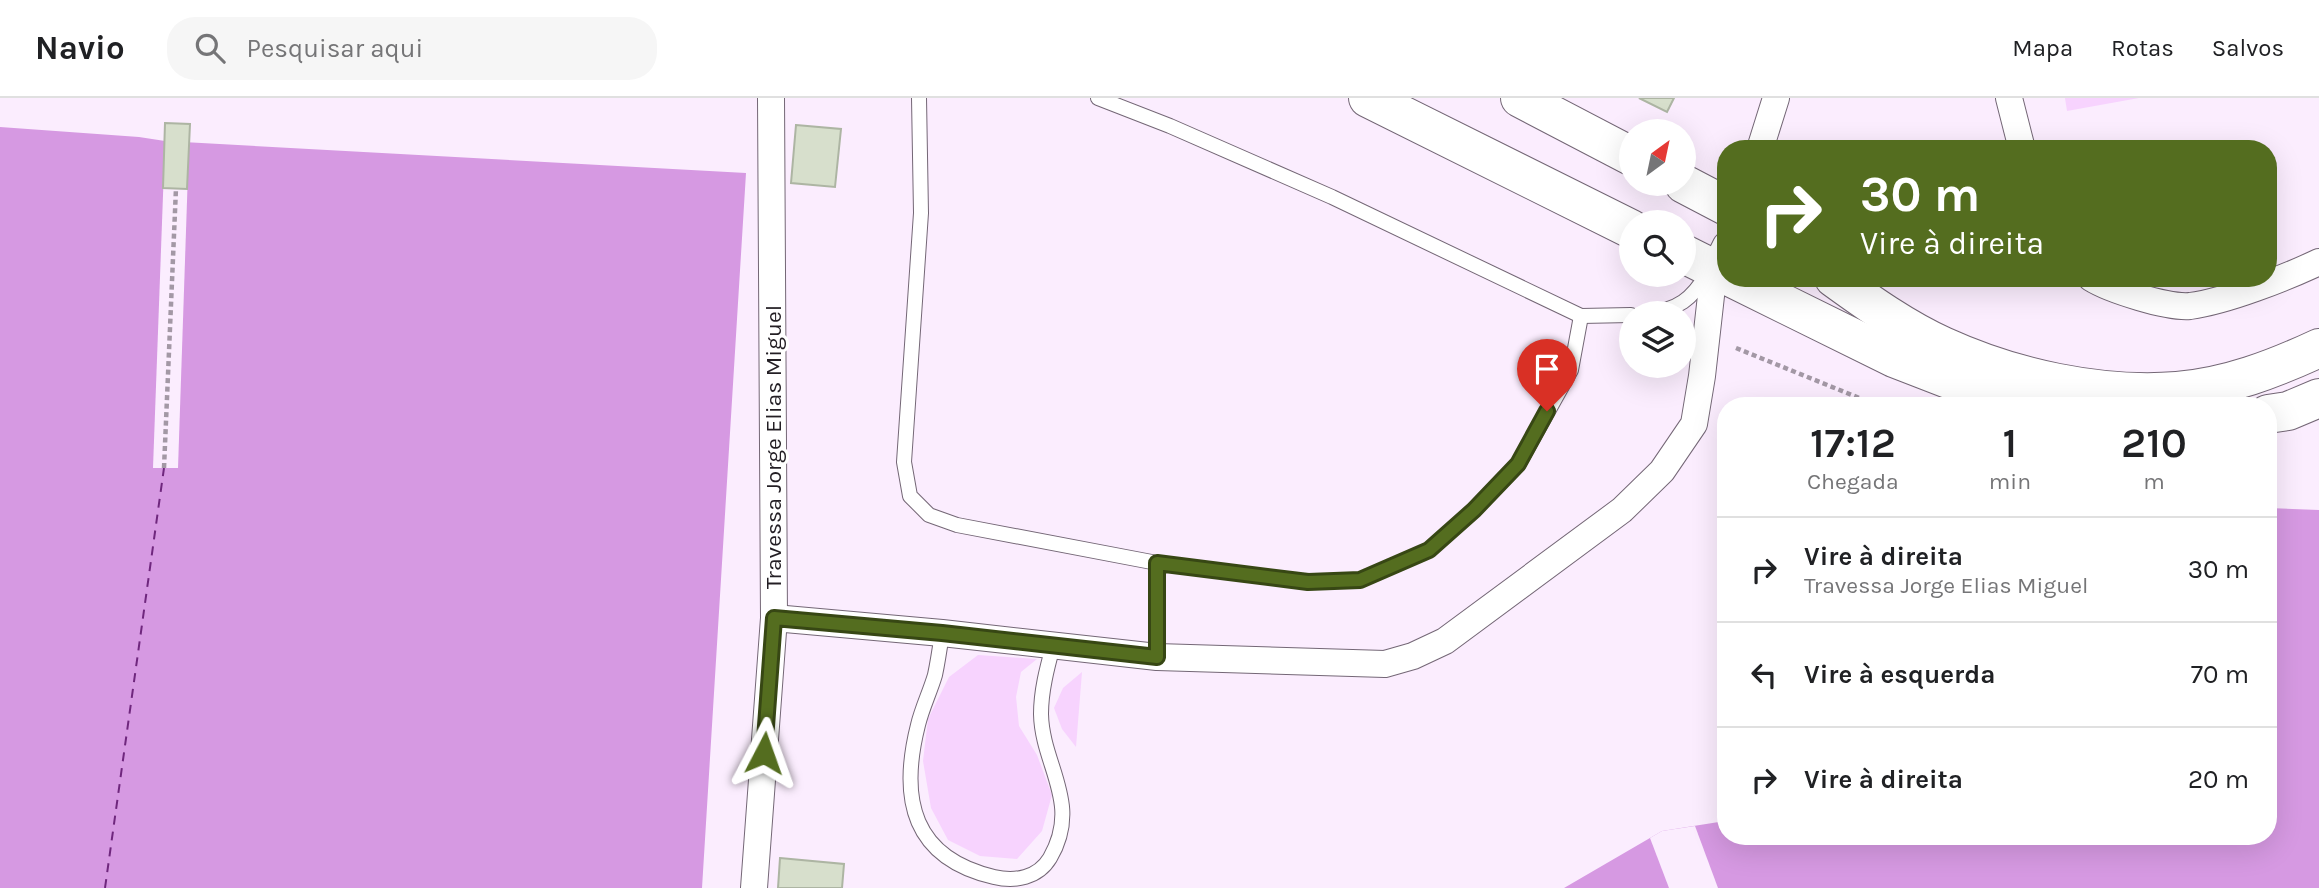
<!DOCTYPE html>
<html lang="pt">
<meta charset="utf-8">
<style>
:root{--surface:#fff;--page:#f6f6f6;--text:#202124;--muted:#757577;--line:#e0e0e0}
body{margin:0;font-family:Karla,sans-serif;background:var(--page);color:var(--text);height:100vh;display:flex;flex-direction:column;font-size:26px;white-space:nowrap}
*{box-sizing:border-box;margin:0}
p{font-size:23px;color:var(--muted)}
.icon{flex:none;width:38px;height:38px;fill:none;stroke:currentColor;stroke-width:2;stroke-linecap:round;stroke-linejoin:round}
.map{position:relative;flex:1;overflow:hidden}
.sheet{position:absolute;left:1717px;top:299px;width:560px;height:448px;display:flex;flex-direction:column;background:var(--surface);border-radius:28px;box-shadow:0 7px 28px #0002}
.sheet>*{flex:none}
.hud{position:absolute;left:1717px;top:42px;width:560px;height:147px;border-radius:28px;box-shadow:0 7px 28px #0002;background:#546d1f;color:#fff;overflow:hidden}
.needle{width:46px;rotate:33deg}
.tools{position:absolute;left:1619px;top:21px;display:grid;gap:14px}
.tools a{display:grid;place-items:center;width:77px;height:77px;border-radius:50%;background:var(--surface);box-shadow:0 7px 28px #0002;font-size:35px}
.pin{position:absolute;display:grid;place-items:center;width:60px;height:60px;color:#fff;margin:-72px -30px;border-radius:50% 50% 50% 0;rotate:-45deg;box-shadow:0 0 7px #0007}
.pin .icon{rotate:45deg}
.me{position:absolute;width:77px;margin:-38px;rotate:4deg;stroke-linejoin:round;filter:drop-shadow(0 0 5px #0008)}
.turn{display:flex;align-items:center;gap:24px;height:147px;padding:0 28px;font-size:32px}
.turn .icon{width:91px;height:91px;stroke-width:2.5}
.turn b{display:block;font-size:49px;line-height:60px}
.eta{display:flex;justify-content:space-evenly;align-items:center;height:119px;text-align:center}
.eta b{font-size:42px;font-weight:600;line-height:49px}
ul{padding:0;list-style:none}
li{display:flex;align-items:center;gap:21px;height:105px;padding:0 28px;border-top:2px solid var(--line)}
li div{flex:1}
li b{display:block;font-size:26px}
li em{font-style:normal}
header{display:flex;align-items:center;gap:42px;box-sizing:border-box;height:98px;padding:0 35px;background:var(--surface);border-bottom:2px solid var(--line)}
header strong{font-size:33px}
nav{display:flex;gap:38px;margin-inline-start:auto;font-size:24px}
.search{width:490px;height:63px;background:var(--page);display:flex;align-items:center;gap:18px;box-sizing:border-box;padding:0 24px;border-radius:28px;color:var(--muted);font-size:26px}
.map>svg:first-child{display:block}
.green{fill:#f7d3fe}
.water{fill:#d699e2}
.pier{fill:#fbedfe}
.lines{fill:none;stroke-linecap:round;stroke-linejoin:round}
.ferry{stroke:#6f277d;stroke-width:2;stroke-dasharray:9 7;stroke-linecap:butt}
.building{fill:#d7dfcc;stroke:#adb5a3;stroke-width:2}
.service-casing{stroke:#746776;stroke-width:16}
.minor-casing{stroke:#746776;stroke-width:28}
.secondary-casing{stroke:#746776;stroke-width:40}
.path{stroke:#a398a5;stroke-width:4.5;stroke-dasharray:5 3.5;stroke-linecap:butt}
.service{stroke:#fff;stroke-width:14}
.minor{stroke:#fff;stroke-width:26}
.secondary{stroke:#fff;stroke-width:38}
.route-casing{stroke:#374714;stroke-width:18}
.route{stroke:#546d1f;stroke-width:12}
.labels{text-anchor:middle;stroke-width:6;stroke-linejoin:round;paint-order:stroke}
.street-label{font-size:23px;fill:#231e24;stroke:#fff}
</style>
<header>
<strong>Navio</strong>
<div class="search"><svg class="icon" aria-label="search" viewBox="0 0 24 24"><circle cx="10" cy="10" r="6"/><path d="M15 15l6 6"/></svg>Pesquisar aqui</div>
<nav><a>Mapa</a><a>Rotas</a><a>Salvos</a></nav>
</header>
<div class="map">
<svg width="2319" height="790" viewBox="0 0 2319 790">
<rect width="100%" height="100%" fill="#fbedfe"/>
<!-- green -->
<g class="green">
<polygon points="2065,0 2139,0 2067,13"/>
<polygon points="978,557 1037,561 1021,574 1016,599 1019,628 1037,657 1052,697 1042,733 1017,761 980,758 948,742 931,710 923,663 928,621 949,579"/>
<polygon points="1082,574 1076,649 1062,631 1054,610 1063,590"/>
</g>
<!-- water -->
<g class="water">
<polygon points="0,29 139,39 165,43 746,75 702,790 0,790"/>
<polygon points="2268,410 2319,412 2319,790 1564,790 1662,733 1725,723 1726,738 2268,738"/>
</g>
<!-- pier -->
<g class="pier">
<polygon points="165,43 189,44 178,370 153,370"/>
<polygon points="1695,728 1718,790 1669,790 1650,740 1662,733"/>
</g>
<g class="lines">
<!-- ferry -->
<polyline class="ferry" points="105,790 164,370"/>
</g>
<!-- building -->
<g class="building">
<polygon points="1639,0 1674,0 1667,14"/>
<polygon points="165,25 190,26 187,91 163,90"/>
<polygon points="796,27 841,31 835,89 791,85"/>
<polygon points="780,760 844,766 842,790 778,790"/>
</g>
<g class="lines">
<defs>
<g id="service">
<polyline points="919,0 921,115 904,364 910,398 929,417 957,427 1157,465 1308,484 1360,482 1429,452 1474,412 1518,367 1571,272 1581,218"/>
<polyline points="1098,0 1170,28 1332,99 1581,218 1631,217"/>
<path d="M1648,215c30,-3 44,-14 59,-39"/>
<polyline points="1157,465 1157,559"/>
<path d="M942,535c-2,14 -4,28 -7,42 -5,17 -13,33 -17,50 -19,75 -5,133 76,152 21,5 44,1 56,-19 32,-55 -8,-92 -9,-144 0,-23 6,-46 12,-68"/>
</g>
<g id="minor">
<polyline points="2009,0 2022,51"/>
<polyline points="1760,51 1776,0"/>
<path d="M2091,180c19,12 77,30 99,28 37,-5 95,-28 129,-44"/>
<polyline points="774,520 942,535 1157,559 1385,566 1413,558 1445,543 1622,412 1662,373 1694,326 1702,278 1714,171 1726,147"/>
<polyline points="754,790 774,520 771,0"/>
</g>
<g id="secondary">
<polyline points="1368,0 1631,131"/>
<polyline points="1520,0 1631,58"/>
<polyline points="1684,86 1726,108"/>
<polyline points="1684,156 1726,177"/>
<polyline points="1732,180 1894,260 2018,308"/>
<path d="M1834,180c33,24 71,51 109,68 70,32 156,51 234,45 50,-4 97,-22 142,-43"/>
<polyline points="2268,316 2288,313 2319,300"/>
</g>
</defs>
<!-- service casing -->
<use href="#service" class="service-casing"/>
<!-- minor casing -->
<use href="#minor" class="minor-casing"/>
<!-- secondary casing -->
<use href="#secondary" class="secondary-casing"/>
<!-- path -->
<g class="path">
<polyline points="1736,250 1879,308"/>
<polyline points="164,370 176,90"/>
</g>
<!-- service -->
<use href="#service" class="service"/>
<!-- minor -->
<use href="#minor" class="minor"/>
<!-- secondary -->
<use href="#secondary" class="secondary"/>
</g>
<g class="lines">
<defs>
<polyline id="route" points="764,655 774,520 942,535 1157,559 1157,465 1308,484 1360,482 1429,452 1474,412 1518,366 1547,313"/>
</defs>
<!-- route casing -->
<use href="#route" class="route-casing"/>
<!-- route -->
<use href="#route" class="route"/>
</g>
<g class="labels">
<!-- street labels -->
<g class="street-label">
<text transform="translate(773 349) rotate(-90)" y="8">Travessa Jorge Elias Miguel</text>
</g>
</g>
</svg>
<div class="tools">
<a><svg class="needle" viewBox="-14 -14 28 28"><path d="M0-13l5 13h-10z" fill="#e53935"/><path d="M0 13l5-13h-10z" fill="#757577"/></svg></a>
<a><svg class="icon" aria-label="search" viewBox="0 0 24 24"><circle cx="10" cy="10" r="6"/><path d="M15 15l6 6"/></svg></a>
<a><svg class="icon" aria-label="layers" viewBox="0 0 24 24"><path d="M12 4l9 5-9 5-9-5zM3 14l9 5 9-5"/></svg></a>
</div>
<div class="pin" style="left:1547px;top:313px;background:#d93025"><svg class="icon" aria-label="arrive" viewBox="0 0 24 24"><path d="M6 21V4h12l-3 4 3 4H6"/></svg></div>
<svg class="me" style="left:764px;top:655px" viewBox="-20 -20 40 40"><path d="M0-17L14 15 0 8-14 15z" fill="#546d1f" stroke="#fff" stroke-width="4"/></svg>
<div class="hud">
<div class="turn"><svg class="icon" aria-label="right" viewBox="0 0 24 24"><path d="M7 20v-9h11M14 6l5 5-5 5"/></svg><div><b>30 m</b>Vire à direita</div></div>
</div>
<section class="sheet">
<div class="eta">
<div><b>17:12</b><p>Chegada</p></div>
<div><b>1</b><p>min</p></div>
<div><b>210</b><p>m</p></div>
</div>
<ul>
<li><svg class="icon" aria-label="right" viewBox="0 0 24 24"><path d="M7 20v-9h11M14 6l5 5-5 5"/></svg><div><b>Vire à direita</b><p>Travessa Jorge Elias Miguel</p></div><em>30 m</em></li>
<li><svg class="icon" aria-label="left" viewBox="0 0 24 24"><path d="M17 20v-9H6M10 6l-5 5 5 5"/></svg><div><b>Vire à esquerda</b></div><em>70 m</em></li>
<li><svg class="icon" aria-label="right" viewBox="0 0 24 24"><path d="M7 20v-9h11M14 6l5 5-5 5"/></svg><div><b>Vire à direita</b></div><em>20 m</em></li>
</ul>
</section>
</div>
